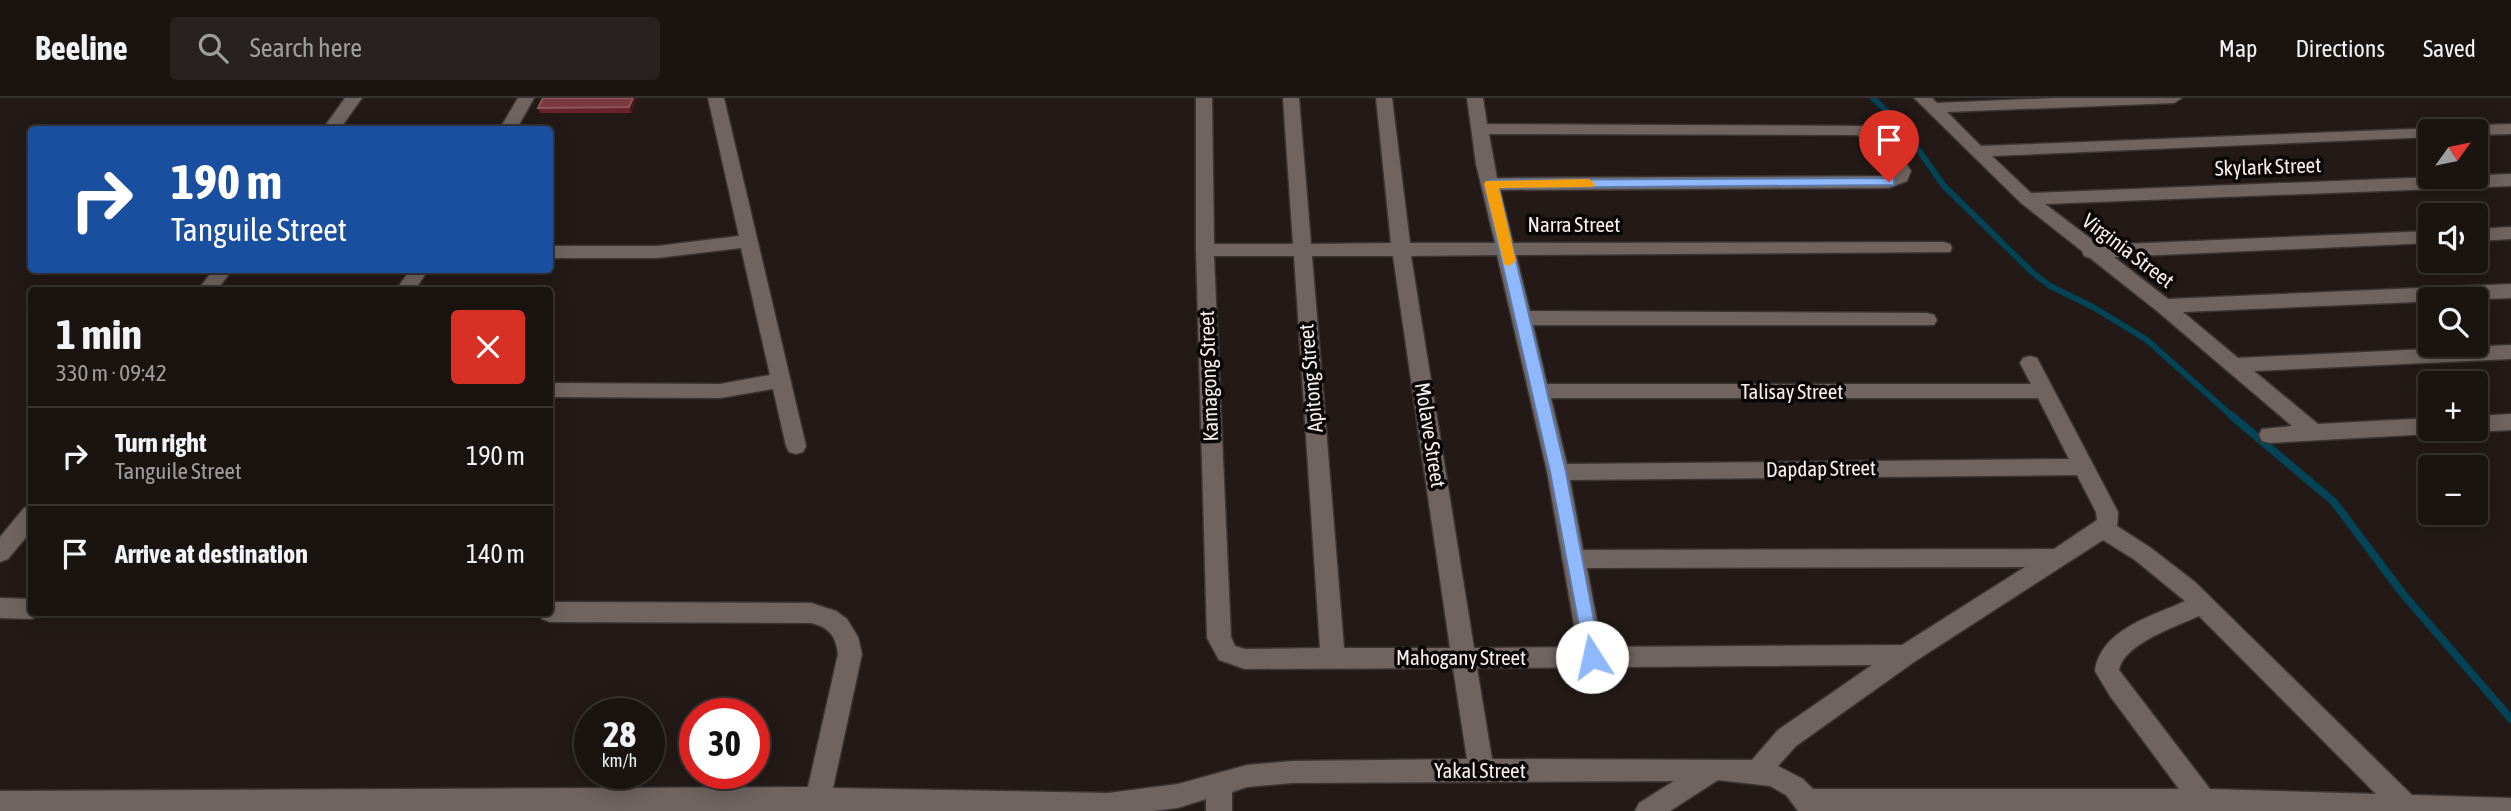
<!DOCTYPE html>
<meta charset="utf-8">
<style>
:root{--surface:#1a1411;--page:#27211f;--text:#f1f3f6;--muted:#9f9e9f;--line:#383331}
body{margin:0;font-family:"Asap Condensed",sans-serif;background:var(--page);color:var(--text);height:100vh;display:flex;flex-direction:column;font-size:26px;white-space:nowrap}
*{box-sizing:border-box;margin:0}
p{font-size:23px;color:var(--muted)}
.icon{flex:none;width:38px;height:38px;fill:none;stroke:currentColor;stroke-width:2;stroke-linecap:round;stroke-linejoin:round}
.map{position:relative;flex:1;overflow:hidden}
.side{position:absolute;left:28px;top:189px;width:525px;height:329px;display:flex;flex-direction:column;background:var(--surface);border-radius:7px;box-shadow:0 4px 18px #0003,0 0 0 2px var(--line)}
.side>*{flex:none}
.hud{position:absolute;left:28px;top:28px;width:525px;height:147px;border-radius:7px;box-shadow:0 4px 18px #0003,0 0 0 2px var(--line);background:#1a4fa0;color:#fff;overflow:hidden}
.needle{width:46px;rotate:57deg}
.fabs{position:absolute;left:2418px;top:21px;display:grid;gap:14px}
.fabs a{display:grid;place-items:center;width:70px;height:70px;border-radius:7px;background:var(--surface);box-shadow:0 4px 18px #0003,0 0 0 2px var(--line);font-size:35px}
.speed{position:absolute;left:574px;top:600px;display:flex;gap:14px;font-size:35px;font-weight:700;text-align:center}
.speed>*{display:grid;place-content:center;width:91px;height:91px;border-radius:50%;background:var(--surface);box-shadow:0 4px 18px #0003,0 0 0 2px var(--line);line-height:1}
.speed small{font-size:18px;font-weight:400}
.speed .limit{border:10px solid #d22;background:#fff;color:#111}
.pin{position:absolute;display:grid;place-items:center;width:60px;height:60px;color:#fff;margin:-72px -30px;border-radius:50% 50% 50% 0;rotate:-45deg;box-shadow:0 0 7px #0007}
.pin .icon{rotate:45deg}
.me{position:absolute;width:77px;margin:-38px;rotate:350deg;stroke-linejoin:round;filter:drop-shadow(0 0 5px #0008)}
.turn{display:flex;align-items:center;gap:24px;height:147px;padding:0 28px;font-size:32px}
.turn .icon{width:91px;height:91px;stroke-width:2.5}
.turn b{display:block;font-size:49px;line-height:60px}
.round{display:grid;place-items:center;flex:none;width:74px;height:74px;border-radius:7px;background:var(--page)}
.summary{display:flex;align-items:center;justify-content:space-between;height:119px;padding:0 28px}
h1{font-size:42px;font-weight:700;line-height:52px}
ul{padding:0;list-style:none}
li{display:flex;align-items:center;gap:21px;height:98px;padding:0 28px;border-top:2px solid var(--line)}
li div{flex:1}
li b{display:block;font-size:26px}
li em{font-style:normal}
header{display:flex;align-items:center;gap:42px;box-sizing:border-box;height:98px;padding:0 35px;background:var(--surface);border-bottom:2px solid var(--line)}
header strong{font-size:33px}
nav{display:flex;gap:38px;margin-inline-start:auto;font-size:24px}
.search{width:490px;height:63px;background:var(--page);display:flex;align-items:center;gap:18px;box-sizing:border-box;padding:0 24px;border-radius:7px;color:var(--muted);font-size:26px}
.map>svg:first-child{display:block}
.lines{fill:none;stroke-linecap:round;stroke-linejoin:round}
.stream-far1{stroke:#024355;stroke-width:6}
.stream{stroke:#024355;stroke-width:8}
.minor-casing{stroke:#3b3433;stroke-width:3}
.minor{fill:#6f6460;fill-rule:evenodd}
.wall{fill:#6b232b}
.shaded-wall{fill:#48161a}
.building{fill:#7a3940;stroke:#8e565b;stroke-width:2}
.route{fill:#8fb8fd;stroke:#5d78a4;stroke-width:2}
.slow{fill:#f59e0b}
.labels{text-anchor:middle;stroke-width:7;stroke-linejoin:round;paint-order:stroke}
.street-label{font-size:21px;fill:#f6efed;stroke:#0a0605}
</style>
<header>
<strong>Beeline</strong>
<div class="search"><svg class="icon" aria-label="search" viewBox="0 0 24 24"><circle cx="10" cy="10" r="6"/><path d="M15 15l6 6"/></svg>Search here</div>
<nav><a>Map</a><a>Directions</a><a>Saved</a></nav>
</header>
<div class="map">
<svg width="2511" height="713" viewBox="0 0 2511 713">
<rect width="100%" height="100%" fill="#231a17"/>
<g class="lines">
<!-- stream-far1 -->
<polyline class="stream-far1" points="1873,0 1900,26 1944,88 2032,174 2050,188 2093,209 2147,242 2233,319"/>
<!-- stream -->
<polyline class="stream" points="2231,317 2334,404 2403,496 2511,621"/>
<defs>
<g id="minor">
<polygon points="345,0 362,0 339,32 322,32"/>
<polygon points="518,0 534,0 516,32 499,32"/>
<polygon points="708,0 724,0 806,348 803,354 796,356 789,354 786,348 773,291 720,300 550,299 550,285 720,286 770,277 741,150 657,160 550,160 550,148 657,148 739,138"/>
<path d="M1196,0h16l2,146h79l-10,-146h16l12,146 80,-1 -15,-145h16l18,145h85l-19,-79 -9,-66h16l4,26 379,2 25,14 20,31 -4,10 -18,7 -389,2 13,53 430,-1 7,2 2,4 -2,4 -434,3 14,56 397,2 7,2 3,5 -3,5h-401l14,59h484l-11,-21 3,-5 7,-2 7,2 81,154 -1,14 34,22 44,34 217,213 99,3v13h-713l-12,-16 -16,-9 -52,-6 -48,31h-35l4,-8 35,-22 -382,2 -45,4 -15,5v19h-26v-12l-28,9 -26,3h-1152v-20l808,-4 30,-133c-2,-18 -9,-27 -27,-31l-261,-1 -8,-3 -3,-7h11v-10l261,1 25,8 11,8 11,18 4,17 -29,134 275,5 70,-9 69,-19 45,-4 175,-2 -14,-91 -208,1 -26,-9 -12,-22 -11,-388zM1489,36l368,1 22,13 14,23 -6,5 -390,2zM1497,157l50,217 31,175 -104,1 -63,-392zM1214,158h80l26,392 -75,1 -10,-3 -4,-9zM1312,158h81l57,392h-106zM1551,300h487l31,61 -502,5zM2077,377l19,37 1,8 -43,29 -471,1 -13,-70zM2103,442l32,20 50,41c-34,16 -84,28 -90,70l15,25 69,93h-366l-10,-10 -25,-13 18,-20 118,-84zM2025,469l-123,78 -300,2 -15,-79zM2199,518l177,178 -166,-5 -91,-119c4,-26 58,-44 80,-54zM1872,567l-94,65 -26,30 -260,-1 -15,-91z"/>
<polygon points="1914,0 1932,0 1937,5 2053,0 2182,0 2174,5 1947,14 1981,48 2437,30 2439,33 2431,33 2431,39 1992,58 2031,95 2511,76 2511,88 2045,106 2099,147 2431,133 2431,145 2114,159 2168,201 2511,186 2511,200 2183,214 2238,260 2511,247 2511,261 2254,273 2318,326 2431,320 2431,331 2440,331 2431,336 2269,345 2262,343 2259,337 2262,331 2292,328 2157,213 2090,160 2084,158 2082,153 2021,105"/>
<polygon points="2511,26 2511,36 2476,37 2476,33 2444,33 2452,28"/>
<polygon points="2511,129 2511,141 2476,143 2476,131"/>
<polygon points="213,172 232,172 217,192 198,192"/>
<polygon points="410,172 428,172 415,192 396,192"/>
<polygon points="2511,316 2511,332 2476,334 2468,331 2476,331 2476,318"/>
<polygon points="32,408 32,432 8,461 0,464 0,439 24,410"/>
<polygon points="0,500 32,501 32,514 42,514 32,521 0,520"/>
</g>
</defs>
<!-- minor casing -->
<use href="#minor" class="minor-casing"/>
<!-- minor -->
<use href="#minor" class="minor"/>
</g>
<!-- wall -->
<polygon class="wall" points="637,0 631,15 540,15 538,10"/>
<!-- shaded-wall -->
<polygon class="shaded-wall" points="633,0 637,0 631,15 629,9"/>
<!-- building -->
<polygon class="building" points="543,0 633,0 629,9 538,10"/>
<!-- route -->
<polygon class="route" points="1889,80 1894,81 1894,87 1499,90 1566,374 1601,559 1599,565 1592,567 1586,565 1550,374 1484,86 1491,82"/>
<!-- slow -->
<polygon class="slow" points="1589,81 1595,86 1593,89 1499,90 1516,163 1509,168 1504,166 1484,86 1486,83"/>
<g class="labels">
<!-- street labels -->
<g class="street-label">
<text transform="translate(2268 69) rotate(-2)" y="7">Skylark Street</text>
<text x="1574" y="134">Narra Street</text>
<text transform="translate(2128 153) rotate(37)" y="7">Virginia Street</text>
<text transform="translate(1209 278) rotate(-92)" y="7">Kamagong Street</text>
<text transform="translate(1311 280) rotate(-95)" y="7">Apitong Street</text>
<text x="1792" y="301">Talisay Street</text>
<text transform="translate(1430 337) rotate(81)" y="7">Molave Street</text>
<text transform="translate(1821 371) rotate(-1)" y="7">Dapdap Street</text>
<text x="1461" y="567">Mahogany Street</text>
<text x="1480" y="680">Yakal Street</text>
</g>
</g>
</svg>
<div class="fabs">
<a><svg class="needle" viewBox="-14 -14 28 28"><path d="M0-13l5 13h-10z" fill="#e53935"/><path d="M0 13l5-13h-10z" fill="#9f9e9f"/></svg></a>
<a><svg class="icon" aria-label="sound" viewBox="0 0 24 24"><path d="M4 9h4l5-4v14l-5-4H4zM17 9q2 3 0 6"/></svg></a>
<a><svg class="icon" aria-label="search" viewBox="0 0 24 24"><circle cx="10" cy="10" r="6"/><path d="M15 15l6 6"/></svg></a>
<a>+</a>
<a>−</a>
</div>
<div class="speed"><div>28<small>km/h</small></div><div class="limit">30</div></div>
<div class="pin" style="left:1889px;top:84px;background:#d93025"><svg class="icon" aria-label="arrive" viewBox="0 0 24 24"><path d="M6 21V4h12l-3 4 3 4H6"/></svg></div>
<svg class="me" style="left:1592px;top:559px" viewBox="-20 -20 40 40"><circle r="19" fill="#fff"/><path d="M0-13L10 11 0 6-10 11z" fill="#8fb8fd"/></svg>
<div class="hud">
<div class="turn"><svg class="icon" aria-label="right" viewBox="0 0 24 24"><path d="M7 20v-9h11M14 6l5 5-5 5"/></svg><div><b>190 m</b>Tanguile Street</div></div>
</div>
<section class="side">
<div class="summary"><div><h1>1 min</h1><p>330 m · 09:42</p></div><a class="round" style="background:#d93025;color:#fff"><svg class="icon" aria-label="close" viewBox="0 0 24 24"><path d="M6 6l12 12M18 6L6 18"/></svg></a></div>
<ul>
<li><svg class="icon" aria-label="right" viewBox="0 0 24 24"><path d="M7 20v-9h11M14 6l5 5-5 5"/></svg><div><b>Turn right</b><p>Tanguile Street</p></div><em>190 m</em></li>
<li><svg class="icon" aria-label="arrive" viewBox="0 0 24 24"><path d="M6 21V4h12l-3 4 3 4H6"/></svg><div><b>Arrive at destination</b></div><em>140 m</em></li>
</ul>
</section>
</div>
